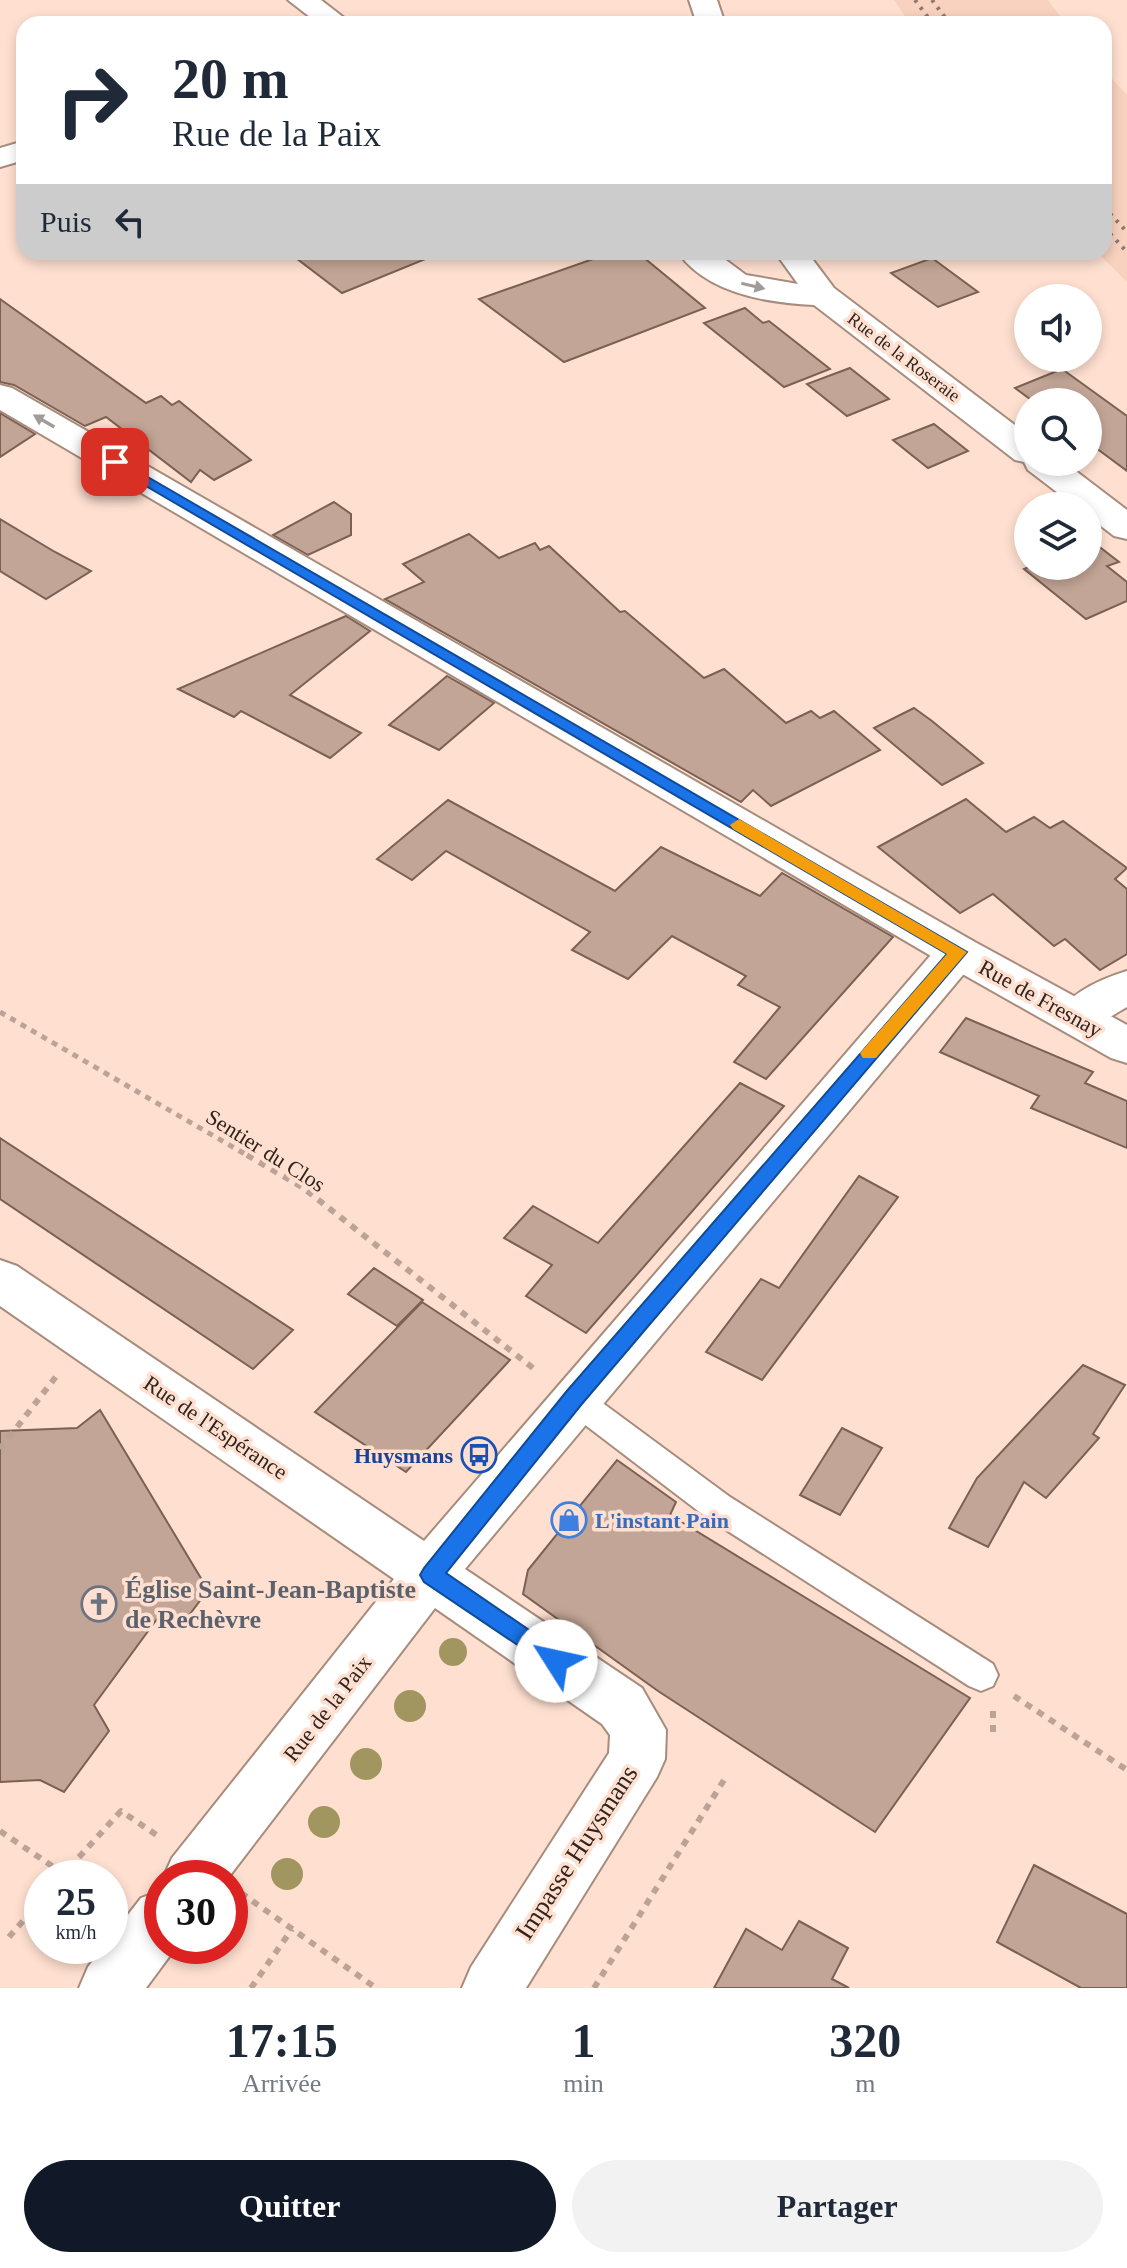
<!DOCTYPE html>
<html lang="fr">
<meta charset="utf-8">
<style>
:root{--surface:#fff;--page:#f2f2f3;--text:#1f2937;--muted:#747a83;--accent:#111827}
body{margin:0;font-family:Georgia,serif;background:var(--page);color:var(--text);height:100vh;display:flex;flex-direction:column;font-size:30px;white-space:nowrap}
*{box-sizing:border-box;margin:0}
p{font-size:26px;color:var(--muted)}
.icon{flex:none;width:44px;height:44px;fill:none;stroke:currentColor;stroke-width:2;stroke-linecap:round;stroke-linejoin:round}
.map{position:relative;height:1988px;overflow:hidden}
.sheet{display:flex;flex-direction:column;background:var(--surface);flex:1}
.sheet>*{flex:none}
.hud{position:absolute;left:16px;top:16px;width:1096px;height:244px;border-radius:24px;box-shadow:0 4px 12px #0003;background:#fff;color:var(--text);overflow:hidden}
.fabs{position:absolute;left:1014px;top:284px;display:grid;gap:16px}
.fabs a{display:grid;place-items:center;width:88px;height:88px;border-radius:50%;background:var(--surface);box-shadow:0 4px 12px #0003;font-size:40px}
.speed{position:absolute;left:24px;top:1860px;display:flex;gap:16px;font-size:40px;font-weight:700;text-align:center}
.speed>*{display:grid;place-content:center;width:104px;height:104px;border-radius:50%;background:var(--surface);box-shadow:0 4px 12px #0003;line-height:1}
.speed small{font-size:20px;font-weight:400}
.speed .limit{border:12px solid #d22;background:#fff;color:#111}
.pin{position:absolute;display:grid;place-items:center;width:68px;height:68px;color:#fff;margin:-34px;border-radius:16px;box-shadow:0 4px 12px #0006}
.me{position:absolute;width:88px;margin:-44px;rotate:305deg;stroke-linejoin:round;filter:drop-shadow(0 0 6px #0008)}
.turn{display:flex;align-items:center;gap:28px;height:168px;padding:0 24px;font-size:36px}
.turn .icon{width:104px;height:104px;stroke-width:2.5}
.turn b{display:block;font-size:56px;line-height:68px}
.then{display:flex;align-items:center;height:76px;padding:0 24px;background:#0003;gap:16px;font-size:30px}
.eta{display:flex;justify-content:space-evenly;align-items:center;height:136px;text-align:center}
.eta b{font-size:48px;font-weight:600;line-height:56px}
.cta{display:flex;gap:16px;margin-top:auto;padding:16px 24px}
.cta a{flex:1;height:92px;border-radius:48px;background:var(--accent);color:#fff;font-size:32px;font-weight:600;line-height:92px;text-align:center}
.cta a+a{background:var(--page);color:var(--text)}
.map>svg:first-child{display:block}
.built{fill:#f8d2be}
.building{fill:#c2a596;stroke:#7b6153;stroke-width:2}
.lines{fill:none;stroke-linecap:round;stroke-linejoin:round}
.service-casing{stroke:#a78b7c;stroke-width:4}
.minor-casing{stroke:#a78b7c;stroke-width:4}
.tertiary-casing{stroke:#a78b7c;stroke-width:4}
.path-far1{stroke:#bba396;stroke-width:5;stroke-dasharray:6 6;stroke-linecap:butt}
.path{stroke:#bba396;stroke-width:6;stroke-dasharray:7 7;stroke-linecap:butt}
.service{fill:#fff;fill-rule:evenodd}
.minor{fill:#fff;fill-rule:evenodd}
.tertiary{fill:#fff;fill-rule:evenodd}
.rail{stroke:#8d796e;stroke-width:4;stroke-dasharray:3 6;stroke-linecap:butt}
.tree{fill:#a29660}
.oneway{fill:#a19c9a}
.route{fill:#1a73e8;stroke:#114b97;stroke-width:2}
.slow{fill:#f59e0b}
.labels{text-anchor:middle;stroke-width:7;stroke-linejoin:round;paint-order:stroke}
.far-street-label{font-size:18px;fill:#2f241e;stroke:#ffe0d0}
.street-label{font-size:22px;fill:#2f241e;stroke:#ffe0d0}
.transit-label{font-size:22px;font-weight:bold;fill:#164399;stroke:#ffe0d0;text-anchor:end}
.shop-label{font-size:22px;font-weight:bold;fill:#366cbe;stroke:#ffe0d0;text-anchor:start}
.near-worship-label{font-size:26px;font-weight:bold;fill:#5b616d;stroke:#ffe0d0;text-anchor:start}
.near-street-label{font-size:26px;fill:#2f241e;stroke:#ffe0d0}
</style>
<div class="map">
<svg width="1127" height="1988" viewBox="0 0 1127 1988">
<rect width="100%" height="100%" fill="#ffe0d0"/>
<!-- built -->
<g class="built">
<polygon points="894,0 1048,0 1066,24 910,24"/>
<polygon points="1104,70 1127,95 1127,282 1097,252 1104,252"/>
</g>
<!-- building -->
<g class="building">
<polygon points="288,252 440,252 440,253 342,293"/>
<polygon points="613,252 637,252 705,308 564,362 479,299"/>
<polygon points="932,258 978,292 938,307 891,273"/>
<polygon points="0,299 146,403 161,396 172,405 179,401 251,460 214,480 200,470 191,482 106,417 85,426 14,385 0,382"/>
<polygon points="745,308 763,323 769,321 830,369 784,387 704,323"/>
<polygon points="850,368 889,399 847,416 807,384"/>
<polygon points="1062,369 1127,416 1127,471 1088,442 1088,402 1034,402 1015,388"/>
<polygon points="0,413 35,434 0,457"/>
<polygon points="934,424 968,451 928,468 893,440"/>
<polygon points="334,502 351,514 351,535 308,555 273,535"/>
<polygon points="0,519 55,552 91,571 46,599 0,571"/>
<polygon points="469,534 499,558 535,543 540,550 549,546 620,612 625,611 704,678 724,669 786,723 811,711 820,718 834,711 880,750 771,806 753,790 741,802 385,599 424,582 403,564"/>
<polygon points="1088,538 1119,562 1107,566 1127,582 1127,601 1086,619 1024,569 1031,566 1088,566"/>
<polygon points="346,616 370,631 290,695 361,733 330,758 241,711 234,717 178,689"/>
<polygon points="447,676 494,703 439,750 389,725"/>
<polygon points="914,708 932,721 983,763 942,785 874,728"/>
<polygon points="966,799 1006,832 1034,817 1050,828 1063,821 1127,868 1115,879 1127,889 1127,954 1100,970 1065,939 1054,946 993,894 960,913 878,847"/>
<polygon points="448,800 615,891 661,847 760,896 782,873 893,937 766,1079 734,1062 780,1007 738,985 746,976 672,936 628,979 572,950 590,932 446,851 412,880 377,859"/>
<polygon points="966,1018 1093,1072 1085,1083 1127,1101 1127,1148 1031,1108 1039,1096 940,1052"/>
<polygon points="740,1083 784,1106 586,1333 526,1296 552,1265 504,1238 533,1206 598,1243"/>
<polygon points="0,1138 206,1273 293,1330 253,1369 0,1199"/>
<polygon points="859,1176 898,1197 762,1380 706,1352 761,1279 779,1288"/>
<polygon points="374,1268 423,1300 397,1326 348,1294"/>
<polygon points="422,1302 510,1360 406,1472 315,1412"/>
<polygon points="1083,1365 1125,1385 1093,1434 1099,1438 1046,1498 1024,1482 988,1547 949,1528 977,1478"/>
<polygon points="100,1410 208,1590 187,1618 157,1619 94,1705 109,1731 64,1792 40,1780 0,1782 0,1431 77,1428"/>
<polygon points="842,1428 882,1448 840,1515 800,1495"/>
<polygon points="617,1460 676,1502 670,1515 970,1698 875,1832 658,1691 523,1594 528,1570"/>
<polygon points="1034,1865 1127,1914 1127,1988 1081,1988 997,1942"/>
<polygon points="799,1921 848,1948 832,1979 849,1988 714,1988 746,1929 782,1950"/>
</g>
<g class="lines">
<defs>
<polygon id="service" points="574,1386 585,1390 730,1497 993,1664 998,1675 993,1686 981,1691 969,1686 706,1517 563,1408 558,1399 563,1390"/>
<g id="minor">
<polygon points="288,0 321,0 352,24 319,24"/>
<polygon points="689,0 717,0 725,24 697,24"/>
<polygon points="24,141 24,160 0,167 0,148"/>
<path d="M678,252h37l31,23 52,9 -23,-32h32l27,36 194,147v27h36l63,48v29l-13,-3 -26,-20v-10h-13l-47,-36 -4,-8 -9,-2 -201,-155c-47,-2 -108,-12 -136,-53z"/>
<polygon points="958,936 973,941 980,952 973,963 465,1569 642,1688 666,1730 665,1759 657,1777 526,1988 462,1988 471,1967 609,1753 610,1735 602,1724 435,1608 228,1878 163,1878 172,1858 394,1579 0,1306 0,1260 17,1266 424,1541 943,941"/>
<path d="M1127,971v36c-23,12 -38,30 -65,22l-6,-12c14,-25 45,-38 71,-46z"/>
<polygon points="162,1890 162,1946 177,1946 146,1988 79,1988 88,1967 104,1946 110,1946 110,1938 141,1898"/>
</g>
<polygon id="tertiary" points="0,385 12,388 973,941 1127,1025 1127,1063 1111,1058 943,963 0,410"/>
</defs>
<!-- service casing -->
<use href="#service" class="service-casing"/>
<!-- minor casing -->
<use href="#minor" class="minor-casing"/>
<!-- tertiary casing -->
<use href="#tertiary" class="tertiary-casing"/>
<!-- path-far1 -->
<polyline class="path-far1" points="0,1012 250,1157"/>
<!-- path -->
<g class="path">
<polyline points="247,1155 302,1187 538,1372"/>
<polyline points="0,1449 58,1374"/>
<polyline points="1014,1696 1127,1770"/>
<polyline points="993,1711 993,1738"/>
<polyline points="0,1831 64,1874"/>
<polyline points="60,1878 121,1811 158,1836"/>
<polyline points="241,1893 376,1988"/>
<polyline points="9,1937 42,1899"/>
<polyline points="251,1988 292,1929"/>
<polyline points="594,1988 724,1780"/>
</g>
<!-- service -->
<use href="#service" class="service"/>
<!-- minor -->
<use href="#minor" class="minor"/>
<!-- tertiary -->
<use href="#tertiary" class="tertiary"/>
<!-- rail -->
<g class="rail">
<polyline points="915,0 933,24"/>
<polyline points="932,0 950,24"/>
<polyline points="1104,207 1127,232"/>
<polyline points="1104,227 1127,252"/>
</g>
</g>
<!-- trees -->
<g class="tree">
<circle cx="453" cy="1652" r="14"/>
<circle cx="410" cy="1706" r="16"/>
<circle cx="366" cy="1764" r="16"/>
<circle cx="324" cy="1822" r="16"/>
<circle cx="287" cy="1874" r="16"/>
</g>
<!-- one-way arrows -->
<defs><path id="oneway-solid" d="M-6-.8H1V-3.2L6.5 0L1 3.2V.8H-6Z" transform="scale(2)"/></defs>
<g class="oneway">
<use href="#oneway-solid" transform="translate(753 286) rotate(13)"/>
<use href="#oneway-solid" transform="translate(44 421) rotate(-150)"/>
</g>
<!-- route -->
<polygon class="route" points="115,458 967,952 581,1405 446,1573 564,1654 567,1661 564,1668 556,1671 424,1582 420,1575 424,1568 566,1392 947,954 110,465 110,459"/>
<!-- slow -->
<polygon class="slow" points="739,819 967,952 876,1058 863,1058 860,1053 947,954 733,829 730,825"/>
<!-- icons -->
<defs>
<symbol id="bus-ring" viewBox="-11 -11 22 22"><circle r="9.5" fill="#ffe0d0" stroke="#1a4fb4" stroke-width="1.5"/><path d="M-5-6H5V4H4V6H2V4H-2V6H-4V4H-5ZM-3.5-4V0h7V-4ZM-3.5 1.2v1.5H-2V1.2ZM2 1.2v1.5H3.5V1.2Z" fill="#1a4fb4"/></symbol>
<symbol id="shop-ring" viewBox="-11 -11 22 22"><circle r="9.5" fill="#ffe0d0" stroke="#3f7fe0" stroke-width="1.5"/><path d="M-5-2.5h2.3a2.7 3.5 0 0 1 5.4 0H5L5.5 6h-11ZM-1.5-2.5h3a1.5 2.3 0 0 0-3 0Z" fill="#3f7fe0"/></symbol>
<symbol id="church-ring" viewBox="-11 -11 22 22"><circle r="9.5" fill="#ffe0d0" stroke="#6b7280" stroke-width="1.5"/><path d="M-1.2-6h2.4v3.5h3.3v2.4h-3.3V6h-2.4V-.1h-3.3v-2.4h3.3Z" fill="#6b7280"/></symbol>
</defs>
<g fill-rule="evenodd">
<use href="#bus-ring" x="459" y="1435" width="40" height="40"/>
<use href="#shop-ring" x="549" y="1500" width="40" height="40"/>
<use href="#church-ring" x="79" y="1584" width="40" height="40"/>
</g>
<g class="labels">
<!-- far-street labels -->
<g class="far-street-label">
<text transform="translate(904 357) rotate(37)" y="6">Rue de la Roseraie</text>
</g>
<!-- street labels -->
<g class="street-label">
<text transform="translate(1041 998) rotate(29)" y="8">Rue de Fresnay</text>
<text transform="translate(266 1150) rotate(32)" y="8">Sentier du Clos</text>
<text transform="translate(216 1427) rotate(34)" y="8">Rue de l'Espérance</text>
<text transform="translate(327 1708) rotate(-52)" y="8">Rue de la Paix</text>
</g>
<!-- transit labels -->
<g class="transit-label">
<text x="453" y="1463">Huysmans</text>
</g>
<!-- shop labels -->
<g class="shop-label">
<text x="595" y="1528">L'instant Pain</text>
</g>
<!-- near-worship labels -->
<g class="near-worship-label">
<text x="125" y="1598">Église Saint-Jean-Baptiste<tspan x="125" dy="30">de Rechèvre</tspan></text>
</g>
<!-- near-street labels -->
<g class="near-street-label">
<text transform="translate(576 1852) rotate(-57)" y="9">Impasse Huysmans</text>
</g>
</g>
</svg>
<div class="fabs">
<a><svg class="icon" aria-label="sound" viewBox="0 0 24 24"><path d="M4 9h4l5-4v14l-5-4H4zM17 9q2 3 0 6"/></svg></a>
<a><svg class="icon" aria-label="search" viewBox="0 0 24 24"><circle cx="10" cy="10" r="6"/><path d="M15 15l6 6"/></svg></a>
<a><svg class="icon" aria-label="layers" viewBox="0 0 24 24"><path d="M12 4l9 5-9 5-9-5zM3 14l9 5 9-5"/></svg></a>
</div>
<div class="speed"><div>25<small>km/h</small></div><div class="limit">30</div></div>
<div class="pin" style="left:115px;top:462px;background:#d93025"><svg class="icon" aria-label="arrive" viewBox="0 0 24 24"><path d="M6 21V4h12l-3 4 3 4H6"/></svg></div>
<svg class="me" style="left:556px;top:1661px" viewBox="-20 -20 40 40"><circle r="19" fill="#fff"/><path d="M0-13L10 11 0 6-10 11z" fill="#1a73e8"/></svg>
<div class="hud">
<div class="turn"><svg class="icon" aria-label="right" viewBox="0 0 24 24"><path d="M7 20v-9h11M14 6l5 5-5 5"/></svg><div><b>20 m</b>Rue de la Paix</div></div>
<div class="then">Puis<svg class="icon" aria-label="left" viewBox="0 0 24 24"><path d="M17 20v-9H6M10 6l-5 5 5 5"/></svg></div>
</div>
</div>
<section class="sheet">
<div class="eta">
<div><b>17:15</b><p>Arrivée</p></div>
<div><b>1</b><p>min</p></div>
<div><b>320</b><p>m</p></div>
</div>
<div class="cta"><a>Quitter</a><a>Partager</a></div>
</section>
